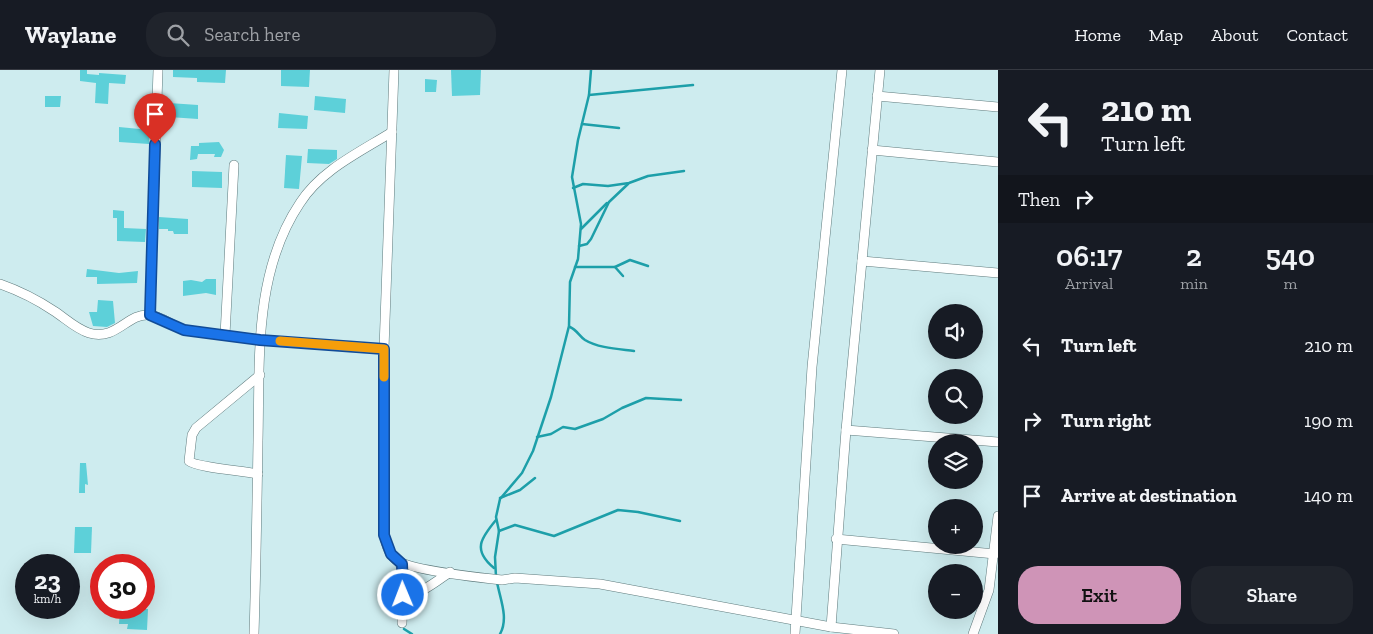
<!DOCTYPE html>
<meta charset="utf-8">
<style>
:root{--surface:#171b24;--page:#20242c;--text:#f1f3f6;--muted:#9ea1a6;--line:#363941;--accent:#cf94b7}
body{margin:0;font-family:"Zilla Slab",serif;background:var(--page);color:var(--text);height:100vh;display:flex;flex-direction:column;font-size:19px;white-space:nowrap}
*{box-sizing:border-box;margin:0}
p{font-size:16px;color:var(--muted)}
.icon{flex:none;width:28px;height:28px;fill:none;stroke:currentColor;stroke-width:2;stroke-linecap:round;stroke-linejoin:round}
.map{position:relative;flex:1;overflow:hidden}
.details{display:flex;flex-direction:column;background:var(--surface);width:375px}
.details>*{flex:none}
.banner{background:#171b24;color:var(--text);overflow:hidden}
.fabs{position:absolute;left:928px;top:234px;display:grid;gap:10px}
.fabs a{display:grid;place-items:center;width:55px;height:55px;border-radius:50%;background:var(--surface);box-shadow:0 5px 20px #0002;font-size:25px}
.speed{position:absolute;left:15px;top:484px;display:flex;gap:10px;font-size:25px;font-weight:700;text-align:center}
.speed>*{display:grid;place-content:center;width:65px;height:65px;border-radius:50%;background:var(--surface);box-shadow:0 5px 20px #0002;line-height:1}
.speed small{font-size:12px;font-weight:400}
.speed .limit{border:8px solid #d22;background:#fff;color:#111}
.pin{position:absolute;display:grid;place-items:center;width:42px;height:42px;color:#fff;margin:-51px -21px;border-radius:50% 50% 50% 0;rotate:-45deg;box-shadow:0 0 5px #0007}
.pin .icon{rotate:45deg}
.me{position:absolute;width:55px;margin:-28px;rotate:359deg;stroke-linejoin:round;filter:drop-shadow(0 0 4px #0008)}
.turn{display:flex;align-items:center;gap:18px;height:105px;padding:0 20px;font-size:22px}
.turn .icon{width:65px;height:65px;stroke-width:2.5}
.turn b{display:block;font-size:35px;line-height:42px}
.then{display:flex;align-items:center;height:48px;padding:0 20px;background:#0003;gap:10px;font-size:19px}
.eta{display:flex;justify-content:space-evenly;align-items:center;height:85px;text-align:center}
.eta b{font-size:30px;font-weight:600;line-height:35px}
.primary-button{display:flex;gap:10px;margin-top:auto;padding:10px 20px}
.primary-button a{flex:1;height:58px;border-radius:20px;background:var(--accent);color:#111;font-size:20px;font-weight:600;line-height:58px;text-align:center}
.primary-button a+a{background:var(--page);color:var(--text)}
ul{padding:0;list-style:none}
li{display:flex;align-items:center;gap:15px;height:75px;padding:0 20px}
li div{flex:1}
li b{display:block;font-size:19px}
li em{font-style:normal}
header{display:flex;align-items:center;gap:30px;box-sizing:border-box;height:70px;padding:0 25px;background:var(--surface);border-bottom:1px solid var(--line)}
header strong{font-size:24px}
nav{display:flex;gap:28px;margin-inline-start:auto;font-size:18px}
.search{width:350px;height:45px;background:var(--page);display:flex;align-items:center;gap:12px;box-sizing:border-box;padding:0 18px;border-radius:20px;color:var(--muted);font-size:19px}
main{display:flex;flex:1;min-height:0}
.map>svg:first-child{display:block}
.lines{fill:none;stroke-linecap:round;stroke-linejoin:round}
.stream{stroke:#1d9fa9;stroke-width:2.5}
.building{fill:#5dd0d9}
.minor-casing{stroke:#5f7b7d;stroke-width:10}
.minor{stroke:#fff;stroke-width:9}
.route-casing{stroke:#114b97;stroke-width:12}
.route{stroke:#1a73e8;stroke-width:9}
.slow{stroke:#f59e0b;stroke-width:9}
</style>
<header>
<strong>Waylane</strong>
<div class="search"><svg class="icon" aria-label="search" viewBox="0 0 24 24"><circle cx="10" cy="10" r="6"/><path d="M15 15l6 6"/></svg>Search here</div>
<nav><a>Home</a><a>Map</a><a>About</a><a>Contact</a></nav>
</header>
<main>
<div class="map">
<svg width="998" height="564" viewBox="0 0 998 564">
<rect width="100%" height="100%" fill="#ceecef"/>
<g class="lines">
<!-- stream -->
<g class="stream">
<polyline points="589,25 693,15"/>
<polyline points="582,54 619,58"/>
<polyline points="573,118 583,114 608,116 629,113 648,106 684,101"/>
<polyline points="581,159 607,133"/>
<polyline points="579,176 587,174 591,169 609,132 628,114"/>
<polyline points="575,197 615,197 623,206"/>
<polyline points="615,197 630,190 648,196"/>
<path d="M570,257c7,3 9,9 15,13 13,8 34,9 49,11"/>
<polyline points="537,367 551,364 563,357 575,359 603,349 622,338 646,328 681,330"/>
<polyline points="500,428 520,420 535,408"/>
<polyline points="499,461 515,455 554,466 618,440 638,442 680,451"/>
<path d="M494,498c-22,-18 -13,-30 2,-48"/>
<polyline points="496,507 495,487 499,461 496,447 500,429 522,403 533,381 551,327 569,256 570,212 578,189 581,154 572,107 578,70 589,25 591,0"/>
<path d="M497,512c3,17 12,36 3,52"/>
<polyline points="404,559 412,564"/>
</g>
</g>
<!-- building -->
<g class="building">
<polygon points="80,0 87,0 87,4 99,5 99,3 126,5 125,14 109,13 108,34 95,33 96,13 80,11"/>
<polygon points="173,0 226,0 225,13 197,12 197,8 173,7"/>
<polygon points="281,0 310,0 309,17 281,16"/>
<polygon points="451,0 481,0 480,25 452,26"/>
<polygon points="425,9 437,10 436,22 425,22"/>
<polygon points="45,26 61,26 60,37 45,37"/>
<polygon points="315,26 346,29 345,43 314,40"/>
<polygon points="169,33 198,35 198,49 169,47"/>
<polygon points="279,43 308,46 307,59 278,58"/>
<polygon points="119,57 150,60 149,74 119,72"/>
<polygon points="219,72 224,80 221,87 214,87 215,84 198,84 197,89 190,90 191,76 199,76 199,73"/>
<polygon points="308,79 337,80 337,89 329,94 307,93"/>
<polygon points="286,85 302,86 299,119 284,118"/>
<polygon points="192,101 222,102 222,118 192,117"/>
<polygon points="113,140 124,141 124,158 146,159 145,172 117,171 117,148 113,148"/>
<polygon points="159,147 188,149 188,164 174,164 173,161 168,161 168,159 159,159"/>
<polygon points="87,199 119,203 138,201 137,213 97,214 97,207 86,207"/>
<polygon points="206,209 216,209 216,225 206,223 183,226 183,211 191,210 202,212"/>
<polygon points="98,230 113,231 115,253 107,257 93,256 89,242 97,242"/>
<polygon points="80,393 86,393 88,415 85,414 85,423 79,423"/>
<polygon points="75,457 92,457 91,483 74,483"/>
<polygon points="120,538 148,539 147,560 127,559 128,554 119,554"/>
</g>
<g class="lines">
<defs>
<g id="minor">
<path d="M394,0l-10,279v186c2,8 4,18 11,24 12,11 88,19 107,21l13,-2 85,6 231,43 63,7"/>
<polyline points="877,26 998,37"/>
<polyline points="872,80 998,92"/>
<polyline points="862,191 998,203"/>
<path d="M0,214c20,7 36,15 54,27 11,7 22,18 35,22 28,8 38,-20 60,-18 14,1 25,13 38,15 65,11 131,14 197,19"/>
<polyline points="150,245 158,0"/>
<polyline points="225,265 234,95"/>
<polyline points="846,360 998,372"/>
<path d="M258,404c-14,-3 -63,-7 -69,-13l3,-26 4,-7 64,-53"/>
<polyline points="836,469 995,484"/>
<path d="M402,494l1,31c15,2 35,-15 47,-23"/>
<polyline points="402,553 403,525"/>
<polyline points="831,557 846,360 880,0"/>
<path d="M254,564c2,-64 3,-129 4,-193 2,-80 -5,-168 42,-238 21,-33 60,-51 92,-71"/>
<polyline points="795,564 812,297 842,0"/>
<polyline points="973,564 989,520 998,446"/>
</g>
</defs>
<!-- minor casing -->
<use href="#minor" class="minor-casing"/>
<!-- minor -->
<use href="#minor" class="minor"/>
</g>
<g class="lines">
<defs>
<polyline id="route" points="155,74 150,245 184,260 260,270 384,279 384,465 391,484 402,494 403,525"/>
</defs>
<!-- route casing -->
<use href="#route" class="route-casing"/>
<!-- route -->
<use href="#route" class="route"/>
<!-- slow -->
<polyline class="slow" points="280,271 384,279 384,307"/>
</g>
</svg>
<div class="fabs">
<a><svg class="icon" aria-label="sound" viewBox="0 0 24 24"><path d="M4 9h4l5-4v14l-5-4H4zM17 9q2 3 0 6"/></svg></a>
<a><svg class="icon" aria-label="search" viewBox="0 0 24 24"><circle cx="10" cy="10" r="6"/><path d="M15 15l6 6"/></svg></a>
<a><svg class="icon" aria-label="layers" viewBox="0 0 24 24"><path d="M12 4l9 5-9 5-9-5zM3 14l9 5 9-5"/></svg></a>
<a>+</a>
<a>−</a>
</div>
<div class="speed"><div>23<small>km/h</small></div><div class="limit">30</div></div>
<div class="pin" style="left:155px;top:74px;background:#d93025"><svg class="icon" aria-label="arrive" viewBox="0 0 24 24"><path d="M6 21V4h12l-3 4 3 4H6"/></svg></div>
<svg class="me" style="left:403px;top:525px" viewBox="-20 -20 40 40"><circle r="17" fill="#1a73e8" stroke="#fff" stroke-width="3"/><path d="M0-11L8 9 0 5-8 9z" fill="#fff"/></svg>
</div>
<section class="details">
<div class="banner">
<div class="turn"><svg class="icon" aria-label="left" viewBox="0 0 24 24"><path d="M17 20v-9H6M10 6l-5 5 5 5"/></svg><div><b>210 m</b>Turn left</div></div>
<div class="then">Then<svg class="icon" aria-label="right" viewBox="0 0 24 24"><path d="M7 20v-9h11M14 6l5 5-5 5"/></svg></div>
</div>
<div class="eta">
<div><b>06:17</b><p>Arrival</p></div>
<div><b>2</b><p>min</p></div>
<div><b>540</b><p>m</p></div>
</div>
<ul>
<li><svg class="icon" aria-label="left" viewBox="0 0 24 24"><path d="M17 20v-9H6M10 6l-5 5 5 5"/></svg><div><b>Turn left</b></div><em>210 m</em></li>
<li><svg class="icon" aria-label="right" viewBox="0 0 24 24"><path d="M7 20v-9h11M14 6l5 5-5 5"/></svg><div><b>Turn right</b></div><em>190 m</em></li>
<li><svg class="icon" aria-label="arrive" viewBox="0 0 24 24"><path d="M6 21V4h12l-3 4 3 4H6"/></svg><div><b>Arrive at destination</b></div><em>140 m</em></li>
</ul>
<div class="primary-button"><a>Exit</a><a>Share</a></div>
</section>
</main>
